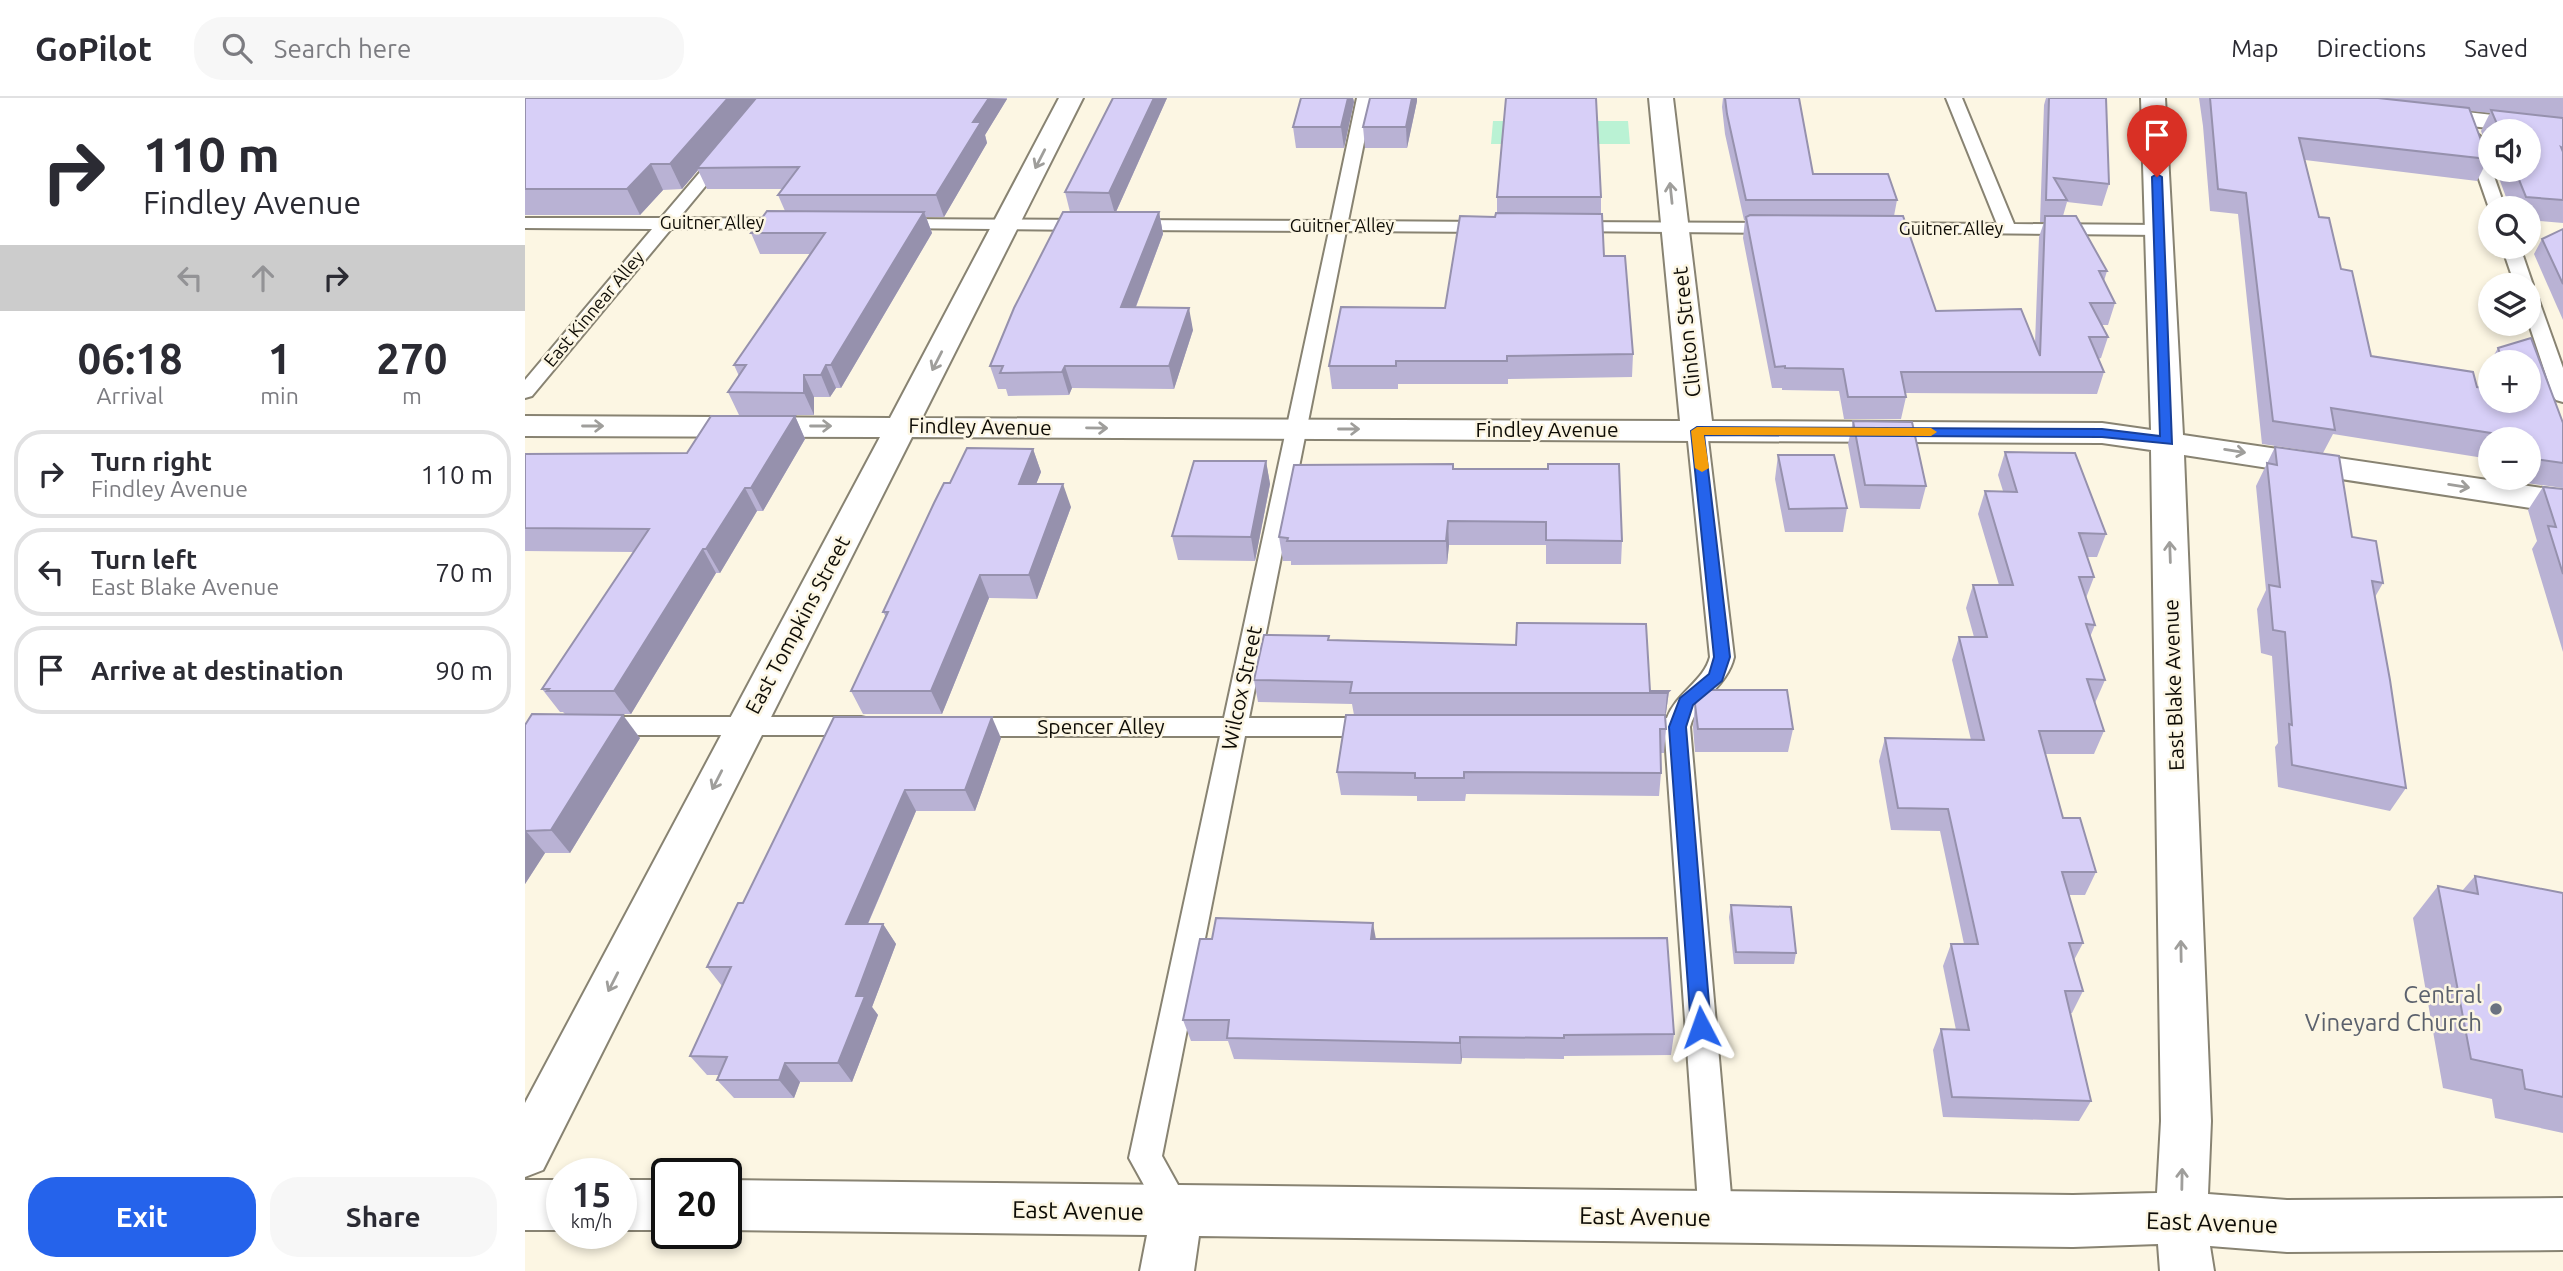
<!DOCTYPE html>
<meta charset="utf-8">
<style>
:root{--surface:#fff;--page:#f7f7f7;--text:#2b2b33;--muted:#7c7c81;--line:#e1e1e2;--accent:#2563eb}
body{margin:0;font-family:Ubuntu,sans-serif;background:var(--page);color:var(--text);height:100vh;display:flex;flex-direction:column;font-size:26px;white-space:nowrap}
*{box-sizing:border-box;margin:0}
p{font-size:23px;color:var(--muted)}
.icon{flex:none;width:38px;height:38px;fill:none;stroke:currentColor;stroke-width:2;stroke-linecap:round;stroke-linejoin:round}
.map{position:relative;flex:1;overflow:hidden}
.sheet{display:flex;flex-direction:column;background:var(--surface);width:525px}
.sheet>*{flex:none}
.top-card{background:#fff;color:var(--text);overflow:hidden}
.fabs{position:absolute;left:1953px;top:21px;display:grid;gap:14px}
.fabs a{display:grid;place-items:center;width:63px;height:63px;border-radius:50%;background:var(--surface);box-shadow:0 4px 10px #0003;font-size:35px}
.speed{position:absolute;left:21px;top:1060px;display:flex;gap:14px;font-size:35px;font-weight:700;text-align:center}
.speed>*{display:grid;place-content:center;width:91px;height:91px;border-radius:50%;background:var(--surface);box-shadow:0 4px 10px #0003;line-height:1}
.speed small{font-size:18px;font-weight:400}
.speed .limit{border:4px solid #111;border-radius:10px;background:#fff;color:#111}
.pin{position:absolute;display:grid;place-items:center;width:60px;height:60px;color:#fff;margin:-72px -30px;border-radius:50% 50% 50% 0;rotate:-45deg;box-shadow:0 0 7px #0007}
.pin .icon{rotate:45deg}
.me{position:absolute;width:77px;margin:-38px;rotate:356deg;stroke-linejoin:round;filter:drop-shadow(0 0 5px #0008)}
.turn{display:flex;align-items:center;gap:24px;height:147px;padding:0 28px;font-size:32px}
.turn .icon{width:91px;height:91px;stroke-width:2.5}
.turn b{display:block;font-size:49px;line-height:60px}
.lanes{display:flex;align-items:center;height:66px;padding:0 28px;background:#0003;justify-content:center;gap:35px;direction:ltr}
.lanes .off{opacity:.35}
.eta{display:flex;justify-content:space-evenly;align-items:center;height:119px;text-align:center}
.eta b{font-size:42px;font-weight:700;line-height:49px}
.primary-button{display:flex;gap:14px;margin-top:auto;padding:14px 28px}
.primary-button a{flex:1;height:80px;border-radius:28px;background:var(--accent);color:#fff;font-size:28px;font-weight:700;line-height:80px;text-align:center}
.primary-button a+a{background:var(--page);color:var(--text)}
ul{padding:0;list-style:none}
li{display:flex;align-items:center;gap:21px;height:88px;margin:0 14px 10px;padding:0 14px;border:4px solid var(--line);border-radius:28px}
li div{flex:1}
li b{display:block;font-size:26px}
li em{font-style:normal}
header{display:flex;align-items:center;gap:42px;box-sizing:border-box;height:98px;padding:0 35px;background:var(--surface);border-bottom:2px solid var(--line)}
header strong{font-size:33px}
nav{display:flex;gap:38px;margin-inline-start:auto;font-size:24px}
.search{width:490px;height:63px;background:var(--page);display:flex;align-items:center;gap:18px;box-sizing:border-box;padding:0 24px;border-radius:28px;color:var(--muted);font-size:26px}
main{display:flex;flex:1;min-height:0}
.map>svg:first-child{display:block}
.green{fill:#baf2d4}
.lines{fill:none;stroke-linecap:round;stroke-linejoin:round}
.lane-casing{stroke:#888372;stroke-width:4}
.street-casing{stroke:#888372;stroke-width:4}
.lane{fill:#fff;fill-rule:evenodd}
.street{fill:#fff;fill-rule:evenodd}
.wall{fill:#b9b2d4}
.shaded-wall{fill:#9691ad}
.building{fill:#d7cff7;stroke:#9691ad;stroke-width:2}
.oneway{stroke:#9f9e9b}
.route{fill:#2563eb;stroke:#184099;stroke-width:2}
.slow{fill:#f59e0b}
.worship-dot{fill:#6b7280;stroke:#fcf6e3;stroke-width:2.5}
.labels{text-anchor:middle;stroke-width:5;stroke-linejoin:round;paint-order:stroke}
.far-street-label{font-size:18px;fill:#0e0c06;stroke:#fcf6e3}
.street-label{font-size:21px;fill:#0e0c06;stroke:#fcf6e3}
.near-worship-label{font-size:24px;fill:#5b616d;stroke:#fcf6e3;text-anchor:end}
.near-street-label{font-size:24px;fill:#0e0c06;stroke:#fcf6e3}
</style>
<header>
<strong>GoPilot</strong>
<div class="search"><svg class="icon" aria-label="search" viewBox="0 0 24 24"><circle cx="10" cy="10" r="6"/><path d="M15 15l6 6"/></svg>Search here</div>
<nav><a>Map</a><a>Directions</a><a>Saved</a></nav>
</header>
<main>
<section class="sheet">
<div class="top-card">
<div class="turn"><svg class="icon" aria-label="right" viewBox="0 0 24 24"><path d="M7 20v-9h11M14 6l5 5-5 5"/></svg><div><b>110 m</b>Findley Avenue</div></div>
<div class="lanes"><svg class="icon off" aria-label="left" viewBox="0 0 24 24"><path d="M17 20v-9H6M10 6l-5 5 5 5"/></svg><svg class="icon off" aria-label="ahead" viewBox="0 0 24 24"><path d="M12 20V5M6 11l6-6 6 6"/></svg><svg class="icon" aria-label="right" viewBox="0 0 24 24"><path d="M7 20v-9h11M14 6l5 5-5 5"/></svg></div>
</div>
<div class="eta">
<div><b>06:18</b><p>Arrival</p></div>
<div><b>1</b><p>min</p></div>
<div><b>270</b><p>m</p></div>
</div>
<ul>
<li><svg class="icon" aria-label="right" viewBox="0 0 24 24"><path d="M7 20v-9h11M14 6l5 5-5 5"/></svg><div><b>Turn right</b><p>Findley Avenue</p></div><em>110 m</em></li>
<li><svg class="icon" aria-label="left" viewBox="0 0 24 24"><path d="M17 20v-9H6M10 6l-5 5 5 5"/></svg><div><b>Turn left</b><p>East Blake Avenue</p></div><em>70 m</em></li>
<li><svg class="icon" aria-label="arrive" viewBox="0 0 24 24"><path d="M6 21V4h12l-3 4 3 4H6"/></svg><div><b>Arrive at destination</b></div><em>90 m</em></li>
</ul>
<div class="primary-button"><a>Exit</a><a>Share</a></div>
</section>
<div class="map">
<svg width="2038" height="1173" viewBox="0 0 2038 1173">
<rect width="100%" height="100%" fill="#fcf6e3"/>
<!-- green -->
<polygon class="green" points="968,23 1103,23 1105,46 966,46"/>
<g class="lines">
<defs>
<g id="lane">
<polygon points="832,0 848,0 823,123 965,124 974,129 965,134 821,133 724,620 851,620 860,622 864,629 860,636 851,638 720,638 637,1058 668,1114 664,1125 652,1130 640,1125 604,1060 695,638 439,638 430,636 426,629 430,622 439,620 699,620 804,133 603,132 594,127 603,122 806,123"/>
<polygon points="1421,0 1437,0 1489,126 1635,127 1644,132 1635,137 1342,134 1339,130 1348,125 1472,126"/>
<polygon points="1947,33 1955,38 1980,110 1965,110 1965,112 1964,110 1939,38"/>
<polygon points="199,51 207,56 154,120 265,121 274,126 271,130 146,131 7,298 0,300 0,282 127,131 0,130 0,120 136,120 193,53"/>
<polygon points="372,121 563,122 572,127 563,132 366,130 363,126"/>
<polygon points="1044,124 1252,125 1261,130 1252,135 1038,133 1035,129 1038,125"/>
<polygon points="1977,149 1995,149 2008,187 2005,191 2004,187 1990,187"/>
<polygon points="2004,195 2013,200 2038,270 2038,304 2031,302 2028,298 2004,226"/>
<path d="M1172,327l7,2 3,4 27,226c-7,30 -36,41 -44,70l43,491 -5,12 -12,4 -12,-4 -5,-12 -34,-482h-32l-9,-2 -4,-7 4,-7 9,-2h34c10,-26 37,-37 43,-61l-23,-226 3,-4z"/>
<polygon points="75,619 336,619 345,621 349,628 345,635 336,637 75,637 66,635 62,628 66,621"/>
</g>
<g id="street">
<polygon points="534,0 558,0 397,320 1155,323 1124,0 1148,0 1187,323 1577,325 1626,332 1616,0 1640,0 1658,337 2038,393 2038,415 1659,357 1686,1023 1683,1096 1762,1102 2038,1100 2038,1152 1762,1154 1685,1148 1689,1173 1635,1173 1633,1146 1548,1149 674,1138 669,1173 615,1173 622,1137 201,1132 201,1082 1548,1097 1632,1095 1636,1023 1626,352 1577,345 387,339 18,1072 0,1079 0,1005 355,339 0,338 0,318 365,320"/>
<polygon points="1897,9 2038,25 2038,39 1888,21 1885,16 1888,11"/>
<rect x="0" y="1082" width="37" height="50"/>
<rect x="96" y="1082" width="46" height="50"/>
</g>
</defs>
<!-- lane casing -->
<use href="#lane" class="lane-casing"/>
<!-- street casing -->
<use href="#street" class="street-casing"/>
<!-- lane -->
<use href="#lane" class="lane"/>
<!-- street -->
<use href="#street" class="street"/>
</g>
<!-- wall -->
<g class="wall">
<polygon points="0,0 482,0 482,1 460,37 462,45 419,119 401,119 407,135 316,290 311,290 305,299 289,299 289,317 214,317 203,294 214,278 209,267 285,156 235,156 226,135 260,113 253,97 258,91 182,91 173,72 157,91 138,92 115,117 0,117"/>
<polygon points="588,0 642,0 591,114 634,114 638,136 611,209 668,232 649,291 547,290 544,297 483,298 481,291 473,291 465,268 545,114 540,94"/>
<polygon points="776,0 828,0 829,4 819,50 771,50 768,29"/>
<polygon points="1198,0 1274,0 1288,76 1372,102 1369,118 1411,213 1510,245 1514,139 1519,124 1515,124 1519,7 1521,0 1581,0 1584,86 1577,108 1542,104 1538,118 1582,173 1579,183 1590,205 1583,227 1576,227 1583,239 1576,260 1573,261 1579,274 1572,296 1381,295 1381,299 1376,321 1319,321 1314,293 1257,292 1257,290 1247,290 1218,140 1220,122 1219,122 1200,36 1197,9"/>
<polygon points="1674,0 2038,0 2038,125 2004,122 2004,110 1985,110 1971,72 2004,72 2004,33 1965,33 1965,58 1956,33 1965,15 1945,13 1963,61 1952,83 1780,62 1794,119 1804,120 1816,171 1827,173 1846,258 1948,274 1952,289 1965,291 1965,303 2004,303 2004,264 1965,264 1973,250 2006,240 2038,325 2038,390 1994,384 1993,380 2004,380 2004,341 1965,341 1965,361 1808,336 1798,355 1737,346 1713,116 1685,113 1678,28"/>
<polygon points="892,3 882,50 840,50 838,29"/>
<polygon points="972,99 1076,99 1076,116 1079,158 1108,256 1107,279 983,281 983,286 873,286 873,291 807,291 804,268 920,210 972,115"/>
<polygon points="2038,131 2038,222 2009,156 2017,141"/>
<polygon points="1965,265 1965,289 1960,273"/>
<polygon points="270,318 280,341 238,413 232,413 195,475 191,475 106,616 40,616 38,614 35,614 17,591 109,454 0,453 0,356 162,355"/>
<polygon points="1328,323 1401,388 1395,411 1335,410 1323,346"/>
<polygon points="1750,349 1827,439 1858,485 1850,499 1881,690 1865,713 1753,689 1750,649 1753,645 1747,558 1736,555 1732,511 1741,492 1731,388"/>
<polygon points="508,351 516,374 511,386 546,409 512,501 464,500 417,616 338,616 326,593 361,519 358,514 425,385"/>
<polygon points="1480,354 1581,436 1572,459 1562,459 1569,479 1561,500 1570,527 1565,539 1580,582 1570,605 1579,633 1569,656 1520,656 1538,720 1571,774 1560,797 1544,797 1558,845 1549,862 1558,893 1547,915 1545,915 1566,1003 1554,1023 1418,1019 1408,952 1416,931 1431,932 1418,868 1426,846 1439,846 1415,733 1366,732 1354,663 1360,640 1446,642 1427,562 1434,539 1449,539 1441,510 1448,487 1474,487 1453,416 1460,393 1478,393 1473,377"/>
<polygon points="1253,357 1322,410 1318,434 1260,434 1250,381"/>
<polygon points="741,363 745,386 730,463 653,462 647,438"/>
<polygon points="929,371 1097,443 1096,466 1021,466 1021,447 924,447 922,466 766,467 766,463 758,463 754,439"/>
<polygon points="2018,389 2038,391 2038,554 2007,451 2012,443 2003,412"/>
<polygon points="804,542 1125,593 1144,593 1141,615 1140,617 829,617 827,606 733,604 729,582"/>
<polygon points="1170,606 1268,631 1263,654 1170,654 1168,629"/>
<polygon points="1140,617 1141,631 1139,655 1136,655 1136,675 1134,698 941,696 940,703 892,703 892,698 816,697 812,674"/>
<polygon points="309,619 476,640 450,713 391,713 343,826 358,826 371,846 347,909 353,917 327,984 275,984 269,1000 209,1000 192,982 194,977 182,977 165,958 197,888 182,869 218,805"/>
<polygon points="0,627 115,640 45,755 20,755 0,786"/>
<polygon points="1950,778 2038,795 2038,1035 1970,1020 1967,1001 1918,990 1888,820 1913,788 1937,793"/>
<polygon points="1206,807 1271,855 1269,866 1209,866 1204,819"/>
<polygon points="851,841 1149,936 1146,957 1039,958 1039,961 937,960 936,966 709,961 703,943 666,943 658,922"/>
</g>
<!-- shaded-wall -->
<g class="shaded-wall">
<polygon points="203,0 235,0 172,70 173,72 157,91 145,66"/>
<polygon points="464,0 482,1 460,37 462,45 419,119 411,97 448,24"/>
<polygon points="629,0 642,0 590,116 584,95"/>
<polygon points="823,0 828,0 829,4 819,50 816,29"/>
<polygon points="887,0 892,0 892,3 882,50 881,29"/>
<polygon points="126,66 138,92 115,117 102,91"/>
<polygon points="399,114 407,135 316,290 306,267"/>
<polygon points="634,114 638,136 602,232 596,209"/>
<polygon points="664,210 668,232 649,291 644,268"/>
<polygon points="301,267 311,290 305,299 296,277"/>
<polygon points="540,268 547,290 544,297 537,274"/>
<polygon points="279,277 289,299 289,317 279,295"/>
<polygon points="270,318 280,341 238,413 226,390"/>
<polygon points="508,351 516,374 502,409 494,386"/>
<polygon points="741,363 745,386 730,463 726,439"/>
<polygon points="538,386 546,409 512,501 504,477"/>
<polygon points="220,390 232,413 195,475 181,451"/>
<polygon points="923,423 924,447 922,466 921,443"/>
<polygon points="178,451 191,475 106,616 89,593"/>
<polygon points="455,477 464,500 417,616 406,593"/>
<polygon points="1144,593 1141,615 1140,617 1142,595"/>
<polygon points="98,617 115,640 45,755 26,732"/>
<polygon points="467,619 476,640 450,713 440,692"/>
<polygon points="380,692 391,713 334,846 321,826"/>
<polygon points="0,732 20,755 0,786"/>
<polygon points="848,825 852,847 846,841"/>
<polygon points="358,826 371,846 347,909 353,917 327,984 313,965 331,898"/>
<polygon points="935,939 937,960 936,966 935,945"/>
<polygon points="260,965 275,984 269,1000 254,982"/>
</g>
<!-- building -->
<g class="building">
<polygon points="0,0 203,0 145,66 126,66 102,91 0,91"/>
<polygon points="231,0 464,0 448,24 456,24 411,97 253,97 274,69 172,70"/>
<polygon points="588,0 629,0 584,95 540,94"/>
<polygon points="776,0 823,0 816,29 768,29"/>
<polygon points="845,0 887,0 881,29 838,29"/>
<polygon points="981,0 1071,0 1076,99 972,99"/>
<polygon points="1200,0 1274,0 1288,76 1363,76 1372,102 1221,102 1202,16"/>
<polygon points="1524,0 1581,0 1584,86 1529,80 1542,102 1521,102"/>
<polygon points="1685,0 1853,0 1944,10 1963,61 1774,40 1794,119 1804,120 1816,171 1827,173 1846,258 1948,274 1952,289 1965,291 1965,303 2004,303 2004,264 1978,264 1973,250 2006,240 2038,325 2038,365 2009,361 2004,341 1806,310 1810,332 1748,323 1721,95 1693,91"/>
<polygon points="1966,12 2038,20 2038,50 2036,49 2038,54 2038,102 2001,99 1990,72 2004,72 2004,33 1975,33"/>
<polygon points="242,113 399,114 306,267 301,267 296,277 279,277 279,295 203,294 221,267 209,267 300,135 226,135"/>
<polygon points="538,114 634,114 596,209 664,210 644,268 540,268 537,274 475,275 478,268 465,268 489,210"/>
<polygon points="971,115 1077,116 1079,158 1100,158 1108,256 982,258 982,263 871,263 871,268 804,268 816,209 920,210 935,118 970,119"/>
<polygon points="1225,117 1378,118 1411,213 1496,211 1515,258 1520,118 1551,118 1582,173 1574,173 1590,205 1565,205 1583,239 1564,239 1579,274 1376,274 1381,299 1323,299 1318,271 1260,270 1260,268 1250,269 1221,119"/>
<polygon points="2038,131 2038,186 2017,141"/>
<polygon points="186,318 270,318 226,390 220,390 181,451 178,451 89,593 22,593 24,591 17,591 124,431 0,430 0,356 162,355"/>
<polygon points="1328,323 1387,324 1401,388 1340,387"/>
<polygon points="1750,349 1814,358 1827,439 1851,443 1858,485 1847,483 1865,582 1881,690 1767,667 1764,626 1767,627 1760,534 1748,532 1744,487 1755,489 1742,365 1752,367"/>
<polygon points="442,350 508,351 494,386 538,386 504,477 455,477 406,593 326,593 363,514 358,514 409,405 419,385 425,385"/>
<polygon points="1480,354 1550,355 1581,436 1554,435 1569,479 1554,479 1570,527 1561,526 1580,582 1562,581 1579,633 1514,633 1538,720 1555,720 1571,774 1537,774 1558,845 1544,845 1558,893 1540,893 1566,1003 1427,999 1416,931 1444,932 1426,846 1453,846 1423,711 1373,710 1360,640 1459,642 1434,539 1462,539 1448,487 1488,487 1460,393 1492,394"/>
<polygon points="1253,357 1309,357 1322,410 1264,411"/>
<polygon points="669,363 741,363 726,439 647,438"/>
<polygon points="928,366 928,371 1023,371 1023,366 1094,366 1097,443 1021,442 1021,424 923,423 921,443 762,443 763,440 754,439 769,367"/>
<polygon points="2018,389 2038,391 2038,476 2023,428 2031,429"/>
<polygon points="992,525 1121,526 1125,593 1144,593 1142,595 825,595 827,584 729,582 739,537 804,538 803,542 991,547"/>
<polygon points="1177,592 1262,592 1268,631 1173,631 1170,606"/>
<polygon points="7,616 98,617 26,732 0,733 0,627"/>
<polygon points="821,617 1140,617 1141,631 1135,631 1136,675 939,674 939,680 890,680 890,675 812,674"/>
<polygon points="309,619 467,619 440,692 380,692 321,826 358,826 331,898 340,898 313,965 260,965 254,982 192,982 202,959 165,958 206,869 182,869 213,805 218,805"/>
<polygon points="1950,778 2038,795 2038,999 2000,991 1997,972 1946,961 1913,788 1953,796"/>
<polygon points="1206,807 1266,809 1271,855 1211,854"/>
<polygon points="691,820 848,825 846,841 1142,840 1149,936 1039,937 1039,940 935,939 935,945 702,940 704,922 658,922 675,841 687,841"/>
</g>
<!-- one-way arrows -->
<defs><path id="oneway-shaft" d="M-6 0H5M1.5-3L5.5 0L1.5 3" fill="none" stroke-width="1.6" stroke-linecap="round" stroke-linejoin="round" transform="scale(1.75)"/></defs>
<g class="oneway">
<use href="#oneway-shaft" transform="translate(515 61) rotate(117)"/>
<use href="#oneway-shaft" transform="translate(1146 95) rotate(-96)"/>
<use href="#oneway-shaft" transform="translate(412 263) rotate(117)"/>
<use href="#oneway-shaft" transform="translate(68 328)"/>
<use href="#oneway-shaft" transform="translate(296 328)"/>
<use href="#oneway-shaft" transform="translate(572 330) rotate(1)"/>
<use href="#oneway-shaft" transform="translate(824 331)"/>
<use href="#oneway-shaft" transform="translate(1710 353) rotate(9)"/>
<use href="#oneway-shaft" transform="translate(1934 388) rotate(9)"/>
<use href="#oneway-shaft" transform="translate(1645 454) rotate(-92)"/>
<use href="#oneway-shaft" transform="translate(192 682) rotate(117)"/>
<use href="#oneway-shaft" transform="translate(1656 853) rotate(-91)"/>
<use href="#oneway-shaft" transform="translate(88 884) rotate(117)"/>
<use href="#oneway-shaft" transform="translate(1657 1081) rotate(-89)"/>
</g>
<!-- route -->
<polygon class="route" points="1632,76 1637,79 1647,346 1577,339 1179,337 1205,559 1197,583 1168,607 1161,629 1186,929 1183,935 1176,938 1169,935 1166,929 1144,629 1155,600 1184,576 1189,559 1166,333 1172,329 1577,331 1635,338 1627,79"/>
<!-- slow -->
<polygon class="slow" points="1172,329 1406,330 1412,334 1406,338 1179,337 1184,370 1177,374 1170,370 1166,333"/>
<!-- markers -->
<circle class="worship-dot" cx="1971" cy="911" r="7"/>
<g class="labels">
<!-- far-street labels -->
<g class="far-street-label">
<text x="187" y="131">Guitner Alley</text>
<text x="817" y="134">Guitner Alley</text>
<text x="1426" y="137">Guitner Alley</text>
<text transform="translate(69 211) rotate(-50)" y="6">East Kinnear Alley</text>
</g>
<!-- street labels -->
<g class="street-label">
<text transform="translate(1162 234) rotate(-96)" y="7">Clinton Street</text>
<text transform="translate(455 329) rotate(1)" y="7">Findley Avenue</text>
<text x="1022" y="339">Findley Avenue</text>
<text transform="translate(273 527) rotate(-62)" y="7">East Tompkins Street</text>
<text transform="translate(1649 587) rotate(-92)" y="7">East Blake Avenue</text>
<text transform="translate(717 590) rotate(-78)" y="7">Wilcox Street</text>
<text x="576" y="636">Spencer Alley</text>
</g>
<!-- near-worship labels -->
<g class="near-worship-label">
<text x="1957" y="905">Central<tspan x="1957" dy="28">Vineyard Church</tspan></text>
</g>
<!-- near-street labels -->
<g class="near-street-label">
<text transform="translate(553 1113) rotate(1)" y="8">East Avenue</text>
<text transform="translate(1120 1119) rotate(1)" y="8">East Avenue</text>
<text transform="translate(1687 1125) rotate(2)" y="8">East Avenue</text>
</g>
</g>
</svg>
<div class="fabs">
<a><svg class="icon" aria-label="sound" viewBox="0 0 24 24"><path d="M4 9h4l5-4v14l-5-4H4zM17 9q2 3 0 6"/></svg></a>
<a><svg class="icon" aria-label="search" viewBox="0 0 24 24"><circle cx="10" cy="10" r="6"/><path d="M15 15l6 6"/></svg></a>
<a><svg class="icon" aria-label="layers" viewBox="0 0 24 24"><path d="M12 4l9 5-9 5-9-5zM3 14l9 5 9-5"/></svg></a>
<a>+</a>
<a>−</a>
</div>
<div class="speed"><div>15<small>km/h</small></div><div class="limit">20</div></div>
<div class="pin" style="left:1632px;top:79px;background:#d93025"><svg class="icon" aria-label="arrive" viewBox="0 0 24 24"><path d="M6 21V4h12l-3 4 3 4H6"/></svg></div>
<svg class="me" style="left:1176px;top:929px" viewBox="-20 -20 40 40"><path d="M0-17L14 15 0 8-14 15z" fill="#2563eb" stroke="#fff" stroke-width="4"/></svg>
</div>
</main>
